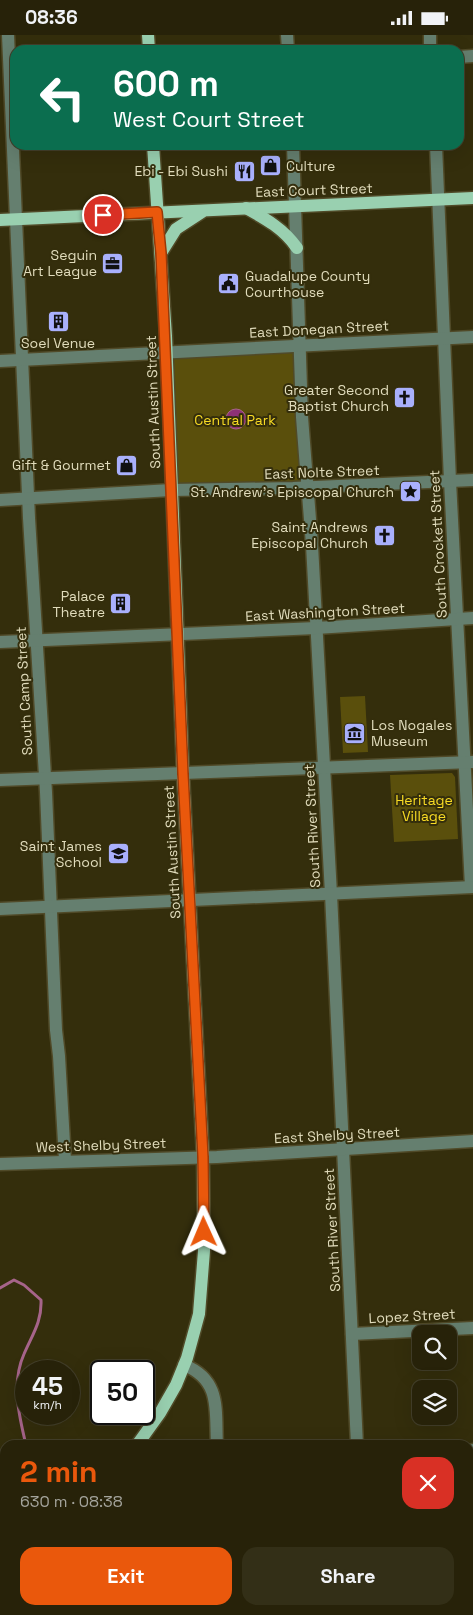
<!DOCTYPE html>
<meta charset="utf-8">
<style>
:root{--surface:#272209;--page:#332f17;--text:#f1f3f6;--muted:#a4a49c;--line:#433f2a;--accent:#ea580c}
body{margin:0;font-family:"Space Grotesk",sans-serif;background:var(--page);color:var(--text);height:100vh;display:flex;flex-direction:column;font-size:19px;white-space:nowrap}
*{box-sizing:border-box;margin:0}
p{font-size:16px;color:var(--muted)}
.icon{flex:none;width:28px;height:28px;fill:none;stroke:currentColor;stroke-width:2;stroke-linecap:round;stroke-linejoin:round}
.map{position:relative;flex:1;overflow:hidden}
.drawer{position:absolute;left:0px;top:1405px;width:474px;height:175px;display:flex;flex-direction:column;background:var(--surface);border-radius:15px 15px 0 0;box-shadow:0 5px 20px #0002,0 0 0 1px var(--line)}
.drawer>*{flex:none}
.banner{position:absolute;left:10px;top:10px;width:454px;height:105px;border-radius:15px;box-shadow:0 5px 20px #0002,0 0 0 1px var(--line);background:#0b6e4f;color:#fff;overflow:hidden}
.fabs{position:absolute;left:412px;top:1290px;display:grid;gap:10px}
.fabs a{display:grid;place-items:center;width:45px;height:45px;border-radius:10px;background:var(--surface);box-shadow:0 5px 20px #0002,0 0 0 1px var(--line);font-size:25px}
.speed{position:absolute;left:15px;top:1325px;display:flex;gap:10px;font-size:25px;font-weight:700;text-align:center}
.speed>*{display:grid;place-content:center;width:65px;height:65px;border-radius:50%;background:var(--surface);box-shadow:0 5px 20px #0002,0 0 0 1px var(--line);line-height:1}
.speed small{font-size:12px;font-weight:400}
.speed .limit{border:2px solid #111;border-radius:8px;background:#fff;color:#111}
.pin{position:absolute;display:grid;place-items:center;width:42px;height:42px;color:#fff;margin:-21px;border:2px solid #fff;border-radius:50%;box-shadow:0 1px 5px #0007}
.me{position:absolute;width:55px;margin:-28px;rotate:359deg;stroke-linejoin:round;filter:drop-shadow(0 0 4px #0008)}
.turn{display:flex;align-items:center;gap:18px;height:105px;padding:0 20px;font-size:22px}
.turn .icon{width:65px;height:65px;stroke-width:2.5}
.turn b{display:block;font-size:35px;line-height:42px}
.round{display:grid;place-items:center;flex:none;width:52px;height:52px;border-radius:15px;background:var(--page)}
.summary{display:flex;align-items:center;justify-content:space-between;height:85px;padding:0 20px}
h1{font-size:30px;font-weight:600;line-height:38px;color:var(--accent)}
.button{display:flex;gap:10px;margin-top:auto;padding:10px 20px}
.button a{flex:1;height:58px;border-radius:15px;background:var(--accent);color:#fff;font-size:20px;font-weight:600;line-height:58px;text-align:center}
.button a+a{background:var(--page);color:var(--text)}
.status{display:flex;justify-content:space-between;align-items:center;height:35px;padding:0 25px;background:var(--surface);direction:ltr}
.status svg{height:14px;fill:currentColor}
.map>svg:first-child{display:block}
.green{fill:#5a4f0c}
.water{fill:#8d3175;stroke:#a6648a}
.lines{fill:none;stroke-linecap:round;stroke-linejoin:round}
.stream{stroke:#a6648a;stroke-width:3}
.minor-casing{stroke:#504a28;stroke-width:15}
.major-casing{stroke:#504a28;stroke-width:15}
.minor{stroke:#657f6f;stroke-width:12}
.major{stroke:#99d0b0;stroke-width:12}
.route-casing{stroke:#983908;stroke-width:12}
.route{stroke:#ea580c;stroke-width:9}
.labels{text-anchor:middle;stroke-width:4;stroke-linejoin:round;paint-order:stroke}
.poi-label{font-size:14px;fill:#e1dcbc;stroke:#342e0c;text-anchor:end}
.street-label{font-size:14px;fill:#e1dcbc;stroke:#342e0c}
.park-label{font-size:14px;fill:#f8db24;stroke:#342e0c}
</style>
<div class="status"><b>08:36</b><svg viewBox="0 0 49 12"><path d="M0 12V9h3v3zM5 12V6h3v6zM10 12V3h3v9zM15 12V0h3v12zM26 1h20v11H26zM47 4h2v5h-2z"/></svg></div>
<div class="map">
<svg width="473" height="1580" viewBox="0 0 473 1580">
<rect width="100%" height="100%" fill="#342e0c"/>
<!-- green -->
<g class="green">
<polygon points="299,310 308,453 171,455 166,316"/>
<polygon points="365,661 368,717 343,718 340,662"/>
<polygon points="452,738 455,742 458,804 394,807 390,740"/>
<polygon points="469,1551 473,1551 473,1580 377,1580 377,1575 469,1575"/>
</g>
<!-- water -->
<circle class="water" cx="236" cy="384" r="10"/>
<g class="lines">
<!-- stream -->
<g class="stream">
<path d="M0,1253l14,-8 10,5 17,15c1,22 -9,35 -17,54 -13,29 -5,62 2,91"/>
<polyline points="51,1580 52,1575"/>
</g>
<defs>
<g id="minor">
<polyline points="8,0 29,483 46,757 56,995 59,1021 65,1125"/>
<polyline points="287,0 288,15"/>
<polyline points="430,0 430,15"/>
<polyline points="459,22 473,21"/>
<polyline points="293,110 302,382 312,510 331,859 357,1410"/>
<polyline points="436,110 450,446 471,852"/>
<polyline points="0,326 473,302"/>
<polyline points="0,465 171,455 293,453 473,445"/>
<polyline points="0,607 316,593 473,583"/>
<polyline points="0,745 472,727"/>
<polyline points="0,874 473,852"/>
<polyline points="0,1129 217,1122 473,1106"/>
<polyline points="352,1299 473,1293"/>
<path d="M184,1330c38,15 31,46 33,80"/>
<polyline points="469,1416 473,1415"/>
<polyline points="469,1544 473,1543"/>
<polyline points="363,1580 364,1575"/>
</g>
<g id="major">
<polyline points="148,0 149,15"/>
<path d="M246,173c20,11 38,21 51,40"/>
<polyline points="0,185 473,163"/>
<polyline points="161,218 176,194 202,177"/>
<polyline points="137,1410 160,1378 176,1350 187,1323 199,1279 204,1216 203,1122 183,739 166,301 153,110"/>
<polyline points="0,1497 5,1495"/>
</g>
</defs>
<!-- minor casing -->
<use href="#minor" class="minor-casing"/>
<!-- major casing -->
<use href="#major" class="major-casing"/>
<!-- minor -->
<use href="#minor" class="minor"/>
<!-- major -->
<use href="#major" class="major"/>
</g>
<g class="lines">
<defs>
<polyline id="route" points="103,180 157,177 161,218 183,739 203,1122 204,1197"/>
</defs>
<!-- route casing -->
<use href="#route" class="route-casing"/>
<!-- route -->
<use href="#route" class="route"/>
</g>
<!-- icons -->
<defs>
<symbol id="shop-square" viewBox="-11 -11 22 22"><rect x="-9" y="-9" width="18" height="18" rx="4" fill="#a9b0fc" stroke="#342e0c"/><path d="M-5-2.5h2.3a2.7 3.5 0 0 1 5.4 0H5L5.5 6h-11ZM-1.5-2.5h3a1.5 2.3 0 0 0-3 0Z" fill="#111"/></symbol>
<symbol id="restaurant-square" viewBox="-11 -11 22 22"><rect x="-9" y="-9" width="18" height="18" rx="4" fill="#a9b0fc" stroke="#342e0c"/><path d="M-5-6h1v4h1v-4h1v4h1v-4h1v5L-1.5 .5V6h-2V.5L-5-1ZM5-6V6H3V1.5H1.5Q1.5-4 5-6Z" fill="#111"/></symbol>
<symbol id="office-square" viewBox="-11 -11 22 22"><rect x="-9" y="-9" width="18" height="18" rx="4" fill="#a9b0fc" stroke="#342e0c"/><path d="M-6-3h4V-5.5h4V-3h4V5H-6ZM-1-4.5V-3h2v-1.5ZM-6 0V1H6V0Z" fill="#111"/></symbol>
<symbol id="civic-square" viewBox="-11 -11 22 22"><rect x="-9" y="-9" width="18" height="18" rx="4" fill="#a9b0fc" stroke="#342e0c"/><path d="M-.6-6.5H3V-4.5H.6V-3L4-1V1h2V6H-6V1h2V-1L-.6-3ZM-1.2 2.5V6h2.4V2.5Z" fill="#111"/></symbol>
<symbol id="building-square" viewBox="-11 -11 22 22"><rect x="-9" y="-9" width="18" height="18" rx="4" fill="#a9b0fc" stroke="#342e0c"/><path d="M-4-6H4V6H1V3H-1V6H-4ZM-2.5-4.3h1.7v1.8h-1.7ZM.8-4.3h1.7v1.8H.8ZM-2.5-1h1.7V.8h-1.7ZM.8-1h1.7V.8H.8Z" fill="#111"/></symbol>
<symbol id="church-square" viewBox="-11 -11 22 22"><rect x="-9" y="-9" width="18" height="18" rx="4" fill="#a9b0fc" stroke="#342e0c"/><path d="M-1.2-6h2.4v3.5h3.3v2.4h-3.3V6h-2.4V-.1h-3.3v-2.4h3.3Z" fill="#111"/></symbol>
<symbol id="sight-square" viewBox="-11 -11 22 22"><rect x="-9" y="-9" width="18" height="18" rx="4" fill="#a9b0fc" stroke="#342e0c"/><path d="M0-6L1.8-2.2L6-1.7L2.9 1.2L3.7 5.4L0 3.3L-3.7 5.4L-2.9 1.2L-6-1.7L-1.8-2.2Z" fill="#111"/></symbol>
<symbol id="museum-square" viewBox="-11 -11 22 22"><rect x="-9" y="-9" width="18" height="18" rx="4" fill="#a9b0fc" stroke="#342e0c"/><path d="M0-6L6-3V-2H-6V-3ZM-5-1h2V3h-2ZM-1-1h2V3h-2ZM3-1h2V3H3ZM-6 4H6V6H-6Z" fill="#111"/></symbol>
<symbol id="school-square" viewBox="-11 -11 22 22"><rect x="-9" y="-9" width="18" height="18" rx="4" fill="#a9b0fc" stroke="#342e0c"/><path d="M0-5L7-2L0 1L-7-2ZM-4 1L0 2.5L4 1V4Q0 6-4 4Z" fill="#111"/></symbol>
</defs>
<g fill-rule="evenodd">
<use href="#shop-square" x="258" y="118" width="25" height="25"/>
<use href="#restaurant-square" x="232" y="124" width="25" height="25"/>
<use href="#office-square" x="100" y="216" width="25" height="25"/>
<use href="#civic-square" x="216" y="236" width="25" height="25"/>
<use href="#building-square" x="46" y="274" width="25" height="25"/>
<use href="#church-square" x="392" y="350" width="25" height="25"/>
<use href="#shop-square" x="114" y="418" width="25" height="25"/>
<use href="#sight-square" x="398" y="444" width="25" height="25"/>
<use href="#church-square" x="372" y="488" width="25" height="25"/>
<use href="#building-square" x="108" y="556" width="25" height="25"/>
<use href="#museum-square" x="342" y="686" width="25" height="25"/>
<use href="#school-square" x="106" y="806" width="25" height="25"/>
</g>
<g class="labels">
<!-- poi labels -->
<g class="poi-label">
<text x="286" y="136" text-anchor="start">Culture</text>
<text x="228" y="141">Ebi - Ebi Sushi</text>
<text x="97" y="225">Seguin<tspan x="97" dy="16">Art League</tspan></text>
<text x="245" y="246" text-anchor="start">Guadalupe County<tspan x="245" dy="16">Courthouse</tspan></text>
<text x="58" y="313" text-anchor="middle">Soel Venue</text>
<text x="389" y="360">Greater Second<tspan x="389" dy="16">Baptist Church</tspan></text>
<text x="111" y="435">Gift &amp; Gourmet</text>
<text x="394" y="462">St. Andrew's Episcopal Church</text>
<text x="368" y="497">Saint Andrews<tspan x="368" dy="16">Episcopal Church</tspan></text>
<text x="105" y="566">Palace<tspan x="105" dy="16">Theatre</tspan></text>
<text x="371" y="695" text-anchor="start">Los Nogales<tspan x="371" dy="16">Museum</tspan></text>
<text x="102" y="816">Saint James<tspan x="102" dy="16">School</tspan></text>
</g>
<!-- street labels -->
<g class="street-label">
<text transform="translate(314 155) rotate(-2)" y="5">East Court Street</text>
<text transform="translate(319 294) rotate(-3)" y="5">East Donegan Street</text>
<text transform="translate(153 367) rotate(-92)" y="5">South Austin Street</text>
<text transform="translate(322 437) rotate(-2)" y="5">East Nolte Street</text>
<text transform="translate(438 509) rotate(-93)" y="5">South Crockett Street</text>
<text transform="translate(325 577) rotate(-3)" y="5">East Washington Street</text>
<text transform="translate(24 656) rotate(-93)" y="5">South Camp Street</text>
<text transform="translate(312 791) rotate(-93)" y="5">South River Street</text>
<text transform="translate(172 817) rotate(-93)" y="5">South Austin Street</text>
<text transform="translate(337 1100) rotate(-3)" y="5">East Shelby Street</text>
<text transform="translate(101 1110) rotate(-2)" y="5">West Shelby Street</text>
<text transform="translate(332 1195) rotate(-93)" y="5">South River Street</text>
<text transform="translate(412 1281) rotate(-3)" y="5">Lopez Street</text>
</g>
<!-- park labels -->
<g class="park-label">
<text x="235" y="390">Central Park</text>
<text x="424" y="770">Heritage<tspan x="424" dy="16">Village</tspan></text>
</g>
</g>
</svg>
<div class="fabs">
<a><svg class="icon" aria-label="search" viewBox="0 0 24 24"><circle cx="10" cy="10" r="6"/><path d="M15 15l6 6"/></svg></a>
<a><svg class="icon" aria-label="layers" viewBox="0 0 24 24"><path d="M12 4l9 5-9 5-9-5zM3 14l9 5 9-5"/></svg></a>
</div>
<div class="speed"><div>45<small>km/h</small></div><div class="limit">50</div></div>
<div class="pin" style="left:103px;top:180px;background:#d93025"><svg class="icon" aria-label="arrive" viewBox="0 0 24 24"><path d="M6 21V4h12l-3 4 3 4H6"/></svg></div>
<svg class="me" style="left:204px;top:1197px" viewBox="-20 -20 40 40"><path d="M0-17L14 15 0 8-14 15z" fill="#ea580c" stroke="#fff" stroke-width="4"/></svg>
<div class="banner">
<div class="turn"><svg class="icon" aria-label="left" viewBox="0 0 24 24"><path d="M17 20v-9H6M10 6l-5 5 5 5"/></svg><div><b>600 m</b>West Court Street</div></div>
</div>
<section class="drawer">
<div class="summary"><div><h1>2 min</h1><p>630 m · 08:38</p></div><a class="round" style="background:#d93025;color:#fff"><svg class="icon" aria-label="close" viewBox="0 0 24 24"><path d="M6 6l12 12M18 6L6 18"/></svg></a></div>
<div class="button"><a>Exit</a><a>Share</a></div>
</section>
</div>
